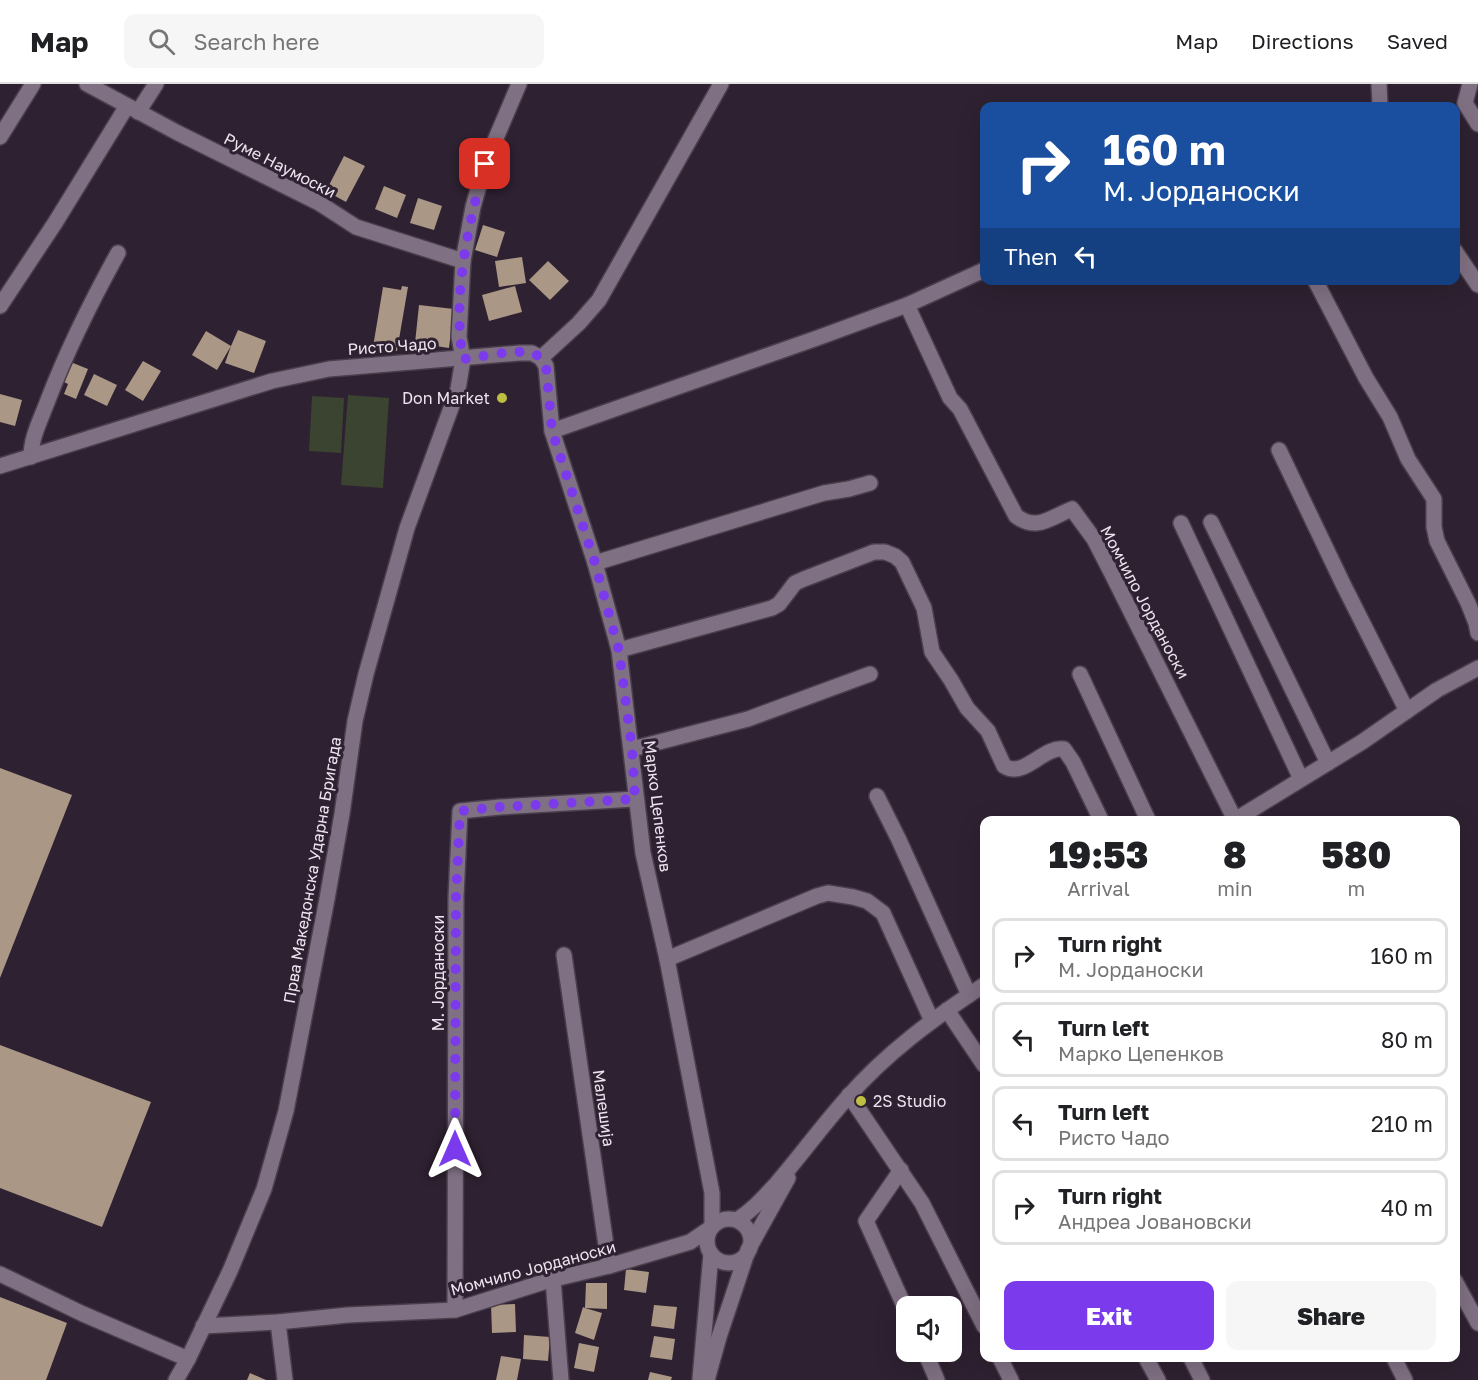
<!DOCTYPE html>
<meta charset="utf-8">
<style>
:root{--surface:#fff;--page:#f6f6f6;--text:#202124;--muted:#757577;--line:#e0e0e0;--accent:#7c3aed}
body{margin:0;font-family:"Golos Text",sans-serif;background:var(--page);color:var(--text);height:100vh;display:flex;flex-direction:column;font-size:22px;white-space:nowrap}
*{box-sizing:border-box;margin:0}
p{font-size:20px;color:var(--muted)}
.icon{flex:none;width:33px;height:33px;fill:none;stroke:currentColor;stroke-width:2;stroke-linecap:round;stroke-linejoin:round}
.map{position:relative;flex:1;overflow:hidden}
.details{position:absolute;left:980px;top:732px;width:480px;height:546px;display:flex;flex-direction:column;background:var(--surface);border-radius:12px;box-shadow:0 6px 24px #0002}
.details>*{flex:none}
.banner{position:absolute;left:980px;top:18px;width:480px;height:183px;border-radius:12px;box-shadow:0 6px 24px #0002;background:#1a4fa0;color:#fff;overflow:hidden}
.controls{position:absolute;left:896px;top:1212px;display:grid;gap:12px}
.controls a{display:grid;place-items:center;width:66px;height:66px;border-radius:12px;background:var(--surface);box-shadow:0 6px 24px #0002;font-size:30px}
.pin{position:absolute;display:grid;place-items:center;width:51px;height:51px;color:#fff;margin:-26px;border-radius:12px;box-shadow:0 3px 9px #0006}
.me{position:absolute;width:66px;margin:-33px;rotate:0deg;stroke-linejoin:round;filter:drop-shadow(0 0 4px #0008)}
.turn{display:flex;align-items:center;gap:21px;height:126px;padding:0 24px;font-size:27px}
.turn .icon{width:78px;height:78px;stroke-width:2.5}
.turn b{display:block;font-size:42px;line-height:51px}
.then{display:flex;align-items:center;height:57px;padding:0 24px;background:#0003;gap:12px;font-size:22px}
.eta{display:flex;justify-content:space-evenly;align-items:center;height:102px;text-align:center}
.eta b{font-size:36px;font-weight:800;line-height:42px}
.primary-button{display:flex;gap:12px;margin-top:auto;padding:12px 24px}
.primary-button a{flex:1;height:69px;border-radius:12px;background:var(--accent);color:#fff;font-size:24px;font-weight:800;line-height:69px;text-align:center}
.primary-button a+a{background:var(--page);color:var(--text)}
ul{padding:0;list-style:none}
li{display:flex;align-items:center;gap:18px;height:75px;margin:0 12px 9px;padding:0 12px;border:3px solid var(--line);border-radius:12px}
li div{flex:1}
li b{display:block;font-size:22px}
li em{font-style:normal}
header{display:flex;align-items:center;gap:36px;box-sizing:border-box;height:84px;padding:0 30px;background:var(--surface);border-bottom:2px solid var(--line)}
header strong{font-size:28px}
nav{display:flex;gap:33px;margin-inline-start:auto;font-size:21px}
.search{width:420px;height:54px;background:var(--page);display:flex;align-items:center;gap:15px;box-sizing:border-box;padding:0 21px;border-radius:12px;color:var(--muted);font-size:22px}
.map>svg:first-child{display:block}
.pitch{fill:#3b4331}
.building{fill:#aa9785}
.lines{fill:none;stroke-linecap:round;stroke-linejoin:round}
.minor-casing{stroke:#4a3e4c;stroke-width:18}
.minor{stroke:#7f7083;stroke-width:15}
.route{stroke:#7c3aed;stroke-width:10;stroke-dasharray:0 18}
.poi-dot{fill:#bebf42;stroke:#2e2131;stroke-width:2}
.labels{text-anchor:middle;stroke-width:6;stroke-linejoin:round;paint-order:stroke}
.street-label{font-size:16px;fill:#ede4ef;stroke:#2e2131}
.poi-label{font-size:16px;fill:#ede4ef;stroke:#2e2131;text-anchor:end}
</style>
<header>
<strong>Map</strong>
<div class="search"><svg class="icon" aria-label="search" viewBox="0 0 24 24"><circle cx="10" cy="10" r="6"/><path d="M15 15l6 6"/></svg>Search here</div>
<nav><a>Map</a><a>Directions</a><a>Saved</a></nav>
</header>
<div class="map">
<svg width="1478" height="1296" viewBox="0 0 1478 1296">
<rect width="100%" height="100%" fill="#2e2131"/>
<!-- pitch -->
<g class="pitch">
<polygon points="348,311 389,314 383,404 341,401"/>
<polygon points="312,312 344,314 341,369 309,367"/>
</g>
<!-- building -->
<g class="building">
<polygon points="344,72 365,82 346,118 326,107"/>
<polygon points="384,102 406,111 397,134 375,125"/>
<polygon points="418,114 442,122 434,146 410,139"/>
<polygon points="483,141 505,148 497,173 475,166"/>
<polygon points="522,173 526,199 499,203 495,177"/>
<polygon points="548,177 569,197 550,216 529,196"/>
<polygon points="402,202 408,203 397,267 373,263 383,203 401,206"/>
<polygon points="515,202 522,228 489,237 482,211"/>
<polygon points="419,221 454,225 449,264 415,259"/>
<polygon points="238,246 266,257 254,289 225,279 231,262 217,286 192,271 206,247 231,262"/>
<polygon points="68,277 88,285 76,315 64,310 68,300 60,296"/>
<polygon points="143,277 161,287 143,317 125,306"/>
<polygon points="94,290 117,301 107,322 84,311"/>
<polygon points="0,310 22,316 15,342 0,338"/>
<polygon points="0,684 72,711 0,894"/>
<polygon points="0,961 151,1018 102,1143 0,1104"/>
<polygon points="626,1185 649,1188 646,1209 624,1206"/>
<polygon points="586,1199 607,1199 607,1225 585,1224 602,1229 594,1256 575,1249 583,1223 585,1224"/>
<polygon points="0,1213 67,1239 46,1296 0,1296"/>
<polygon points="515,1220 516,1248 492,1249 491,1221"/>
<polygon points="654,1221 677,1223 674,1245 651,1242"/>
<polygon points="524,1251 550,1253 548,1277 523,1275"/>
<polygon points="654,1252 675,1255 672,1276 650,1273"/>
<polygon points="579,1259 599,1263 594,1288 574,1284"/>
<polygon points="501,1272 521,1275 517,1296 496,1296"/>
<polygon points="650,1288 672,1293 671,1296 648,1296"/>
<polygon points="250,1289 266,1296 247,1296"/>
</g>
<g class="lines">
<defs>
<g id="minor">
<polyline points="87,0 178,49 319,119 356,143 463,177"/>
<polyline points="1379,0 1380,22"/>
<polyline points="1470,0 1465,19 1478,40"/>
<polyline points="138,28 156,0"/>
<polyline points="0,53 33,0"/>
<polyline points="1455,167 1478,201"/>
<polyline points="1315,196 1366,294 1390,333 1408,375 1434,415 1434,443 1437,457 1468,519 1476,539 1478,549"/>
<path d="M907,221l43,93 10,11 56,107c21,16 35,1 56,-7l22,30 18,35 123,246"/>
<polyline points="0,222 55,139 127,22"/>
<polyline points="541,274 579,239 599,216 721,0"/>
<polyline points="552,347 820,253 907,221 984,186"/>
<polyline points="1279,366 1343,500 1407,627"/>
<path d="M31,373c0,-20 10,-38 17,-57 20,-52 43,-98 70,-147"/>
<polyline points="0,382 272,297 329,285 520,269 532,269 541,274"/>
<polyline points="1211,438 1328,679"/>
<polyline points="1181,439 1301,695"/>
<polyline points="595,479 824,409 849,405 870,399"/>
<path d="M619,566l153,-42 7,-4 16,-21 9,-4 70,-27h11l10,4 7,6 22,46 8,44 19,28 16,28 21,23 16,35c20,13 39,-20 60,-17l9,13 28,58"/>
<polyline points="1080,590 1148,736"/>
<polyline points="632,665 748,635 870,590"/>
<polyline points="877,712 899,756 969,911"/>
<polyline points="1235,736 1362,658 1437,606 1478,584"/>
<polyline points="564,871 609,1182"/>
<polyline points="667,875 817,812 828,809 853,813 867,817 883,829 932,937"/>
<polyline points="947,926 984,981"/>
<polyline points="849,1011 922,1119 984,1242"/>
<polyline points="901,1086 866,1137 906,1226"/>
<circle cx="729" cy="1157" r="22"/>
<path d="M737,1136c16,-10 27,-23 40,-37 24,-28 45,-57 70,-85 39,-45 87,-80 137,-113"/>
<polyline points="0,1190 83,1230 188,1275"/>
<polyline points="553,1195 561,1296"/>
<polyline points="1455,1197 1478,1239"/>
<polyline points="455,1226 456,813 460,727 500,723 635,715"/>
<polyline points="278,1238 285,1296"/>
<polyline points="203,1242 278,1238 348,1231 455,1226 550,1196 609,1182 690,1158 712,1143 712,1109 667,875 643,769 619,566 595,479 552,347 546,282 541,274"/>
<polyline points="925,1268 937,1296"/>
<polyline points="1000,1274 1011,1296"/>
<polyline points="1146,1274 1158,1296"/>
<polyline points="1191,1274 1202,1296"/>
<polyline points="1394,1274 1405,1296"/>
<polyline points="700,1295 711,1170"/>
<polyline points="176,1296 188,1275 230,1187 264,1105 286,1027 327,815 342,730 355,637 366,590 407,444 458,305 463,275 459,253 463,177 473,123 485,80 519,0"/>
<polyline points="707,1296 719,1253 748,1166 788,1094"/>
</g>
</defs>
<!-- minor casing -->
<use href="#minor" class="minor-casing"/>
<!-- minor -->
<use href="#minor" class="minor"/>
</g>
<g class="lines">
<!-- route -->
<path class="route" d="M455,1065l1,-252 4,-86 40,-4 135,-8 -3,-50 -13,-98 -24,-88 -43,-132 -6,-65c-4,-6 -7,-11 -14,-13 -15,-4 -52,4 -69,6 -11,-65 5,-132 22,-195"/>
</g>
<!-- markers -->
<g class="poi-dot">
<circle cx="502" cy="314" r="6"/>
<circle cx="861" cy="1017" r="6"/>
</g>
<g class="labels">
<!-- street labels -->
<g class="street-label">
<text transform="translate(280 81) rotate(27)" y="6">Руме Наумоски</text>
<text transform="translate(392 262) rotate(-4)" y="6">Ристо Чадо</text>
<text transform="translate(1145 518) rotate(62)" y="6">Момчило Јорданоски</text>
<text transform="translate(658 722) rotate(83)" y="6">Марко Цепенков</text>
<text transform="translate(312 786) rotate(-80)" y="6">Прва Македонска Ударна Бригада</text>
<text transform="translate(438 889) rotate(-90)" y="6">М. Јорданоски</text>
<text transform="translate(604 1024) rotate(82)" y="6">Малешија</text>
<text transform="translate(533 1184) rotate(-15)" y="6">Момчило Јорданоски</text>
</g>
<!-- poi labels -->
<g class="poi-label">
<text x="490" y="320">Don Market</text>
<text x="873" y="1023" text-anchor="start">2S Studio</text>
</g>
</g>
</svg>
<div class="controls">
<a><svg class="icon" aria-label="sound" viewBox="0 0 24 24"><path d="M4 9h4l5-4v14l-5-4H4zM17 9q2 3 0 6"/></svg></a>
</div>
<div class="pin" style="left:485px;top:80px;background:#d93025"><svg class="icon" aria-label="arrive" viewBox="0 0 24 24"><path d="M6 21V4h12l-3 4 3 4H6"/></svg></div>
<svg class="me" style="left:455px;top:1065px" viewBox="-20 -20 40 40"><path d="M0-17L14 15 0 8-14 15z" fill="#7c3aed" stroke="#fff" stroke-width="4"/></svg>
<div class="banner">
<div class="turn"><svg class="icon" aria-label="right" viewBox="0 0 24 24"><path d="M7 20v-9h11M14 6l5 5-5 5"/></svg><div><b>160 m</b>М. Јорданоски</div></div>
<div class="then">Then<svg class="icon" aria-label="left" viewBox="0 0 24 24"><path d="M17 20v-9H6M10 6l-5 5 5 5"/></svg></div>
</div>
<section class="details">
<div class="eta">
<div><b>19:53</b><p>Arrival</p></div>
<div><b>8</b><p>min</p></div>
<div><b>580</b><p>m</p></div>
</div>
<ul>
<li><svg class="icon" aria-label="right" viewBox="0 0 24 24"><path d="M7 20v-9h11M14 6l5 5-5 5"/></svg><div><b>Turn right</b><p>М. Јорданоски</p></div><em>160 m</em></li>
<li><svg class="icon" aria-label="left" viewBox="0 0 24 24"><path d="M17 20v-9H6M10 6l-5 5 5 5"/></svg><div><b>Turn left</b><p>Марко Цепенков</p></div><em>80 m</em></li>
<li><svg class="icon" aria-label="left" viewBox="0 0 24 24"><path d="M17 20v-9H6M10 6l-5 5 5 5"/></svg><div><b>Turn left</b><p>Ристо Чадо</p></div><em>210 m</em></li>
<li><svg class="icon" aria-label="right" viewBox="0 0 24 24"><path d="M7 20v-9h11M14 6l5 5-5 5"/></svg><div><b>Turn right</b><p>Андреа Јовановски</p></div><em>40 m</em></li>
</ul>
<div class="primary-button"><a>Exit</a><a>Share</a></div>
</section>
</div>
